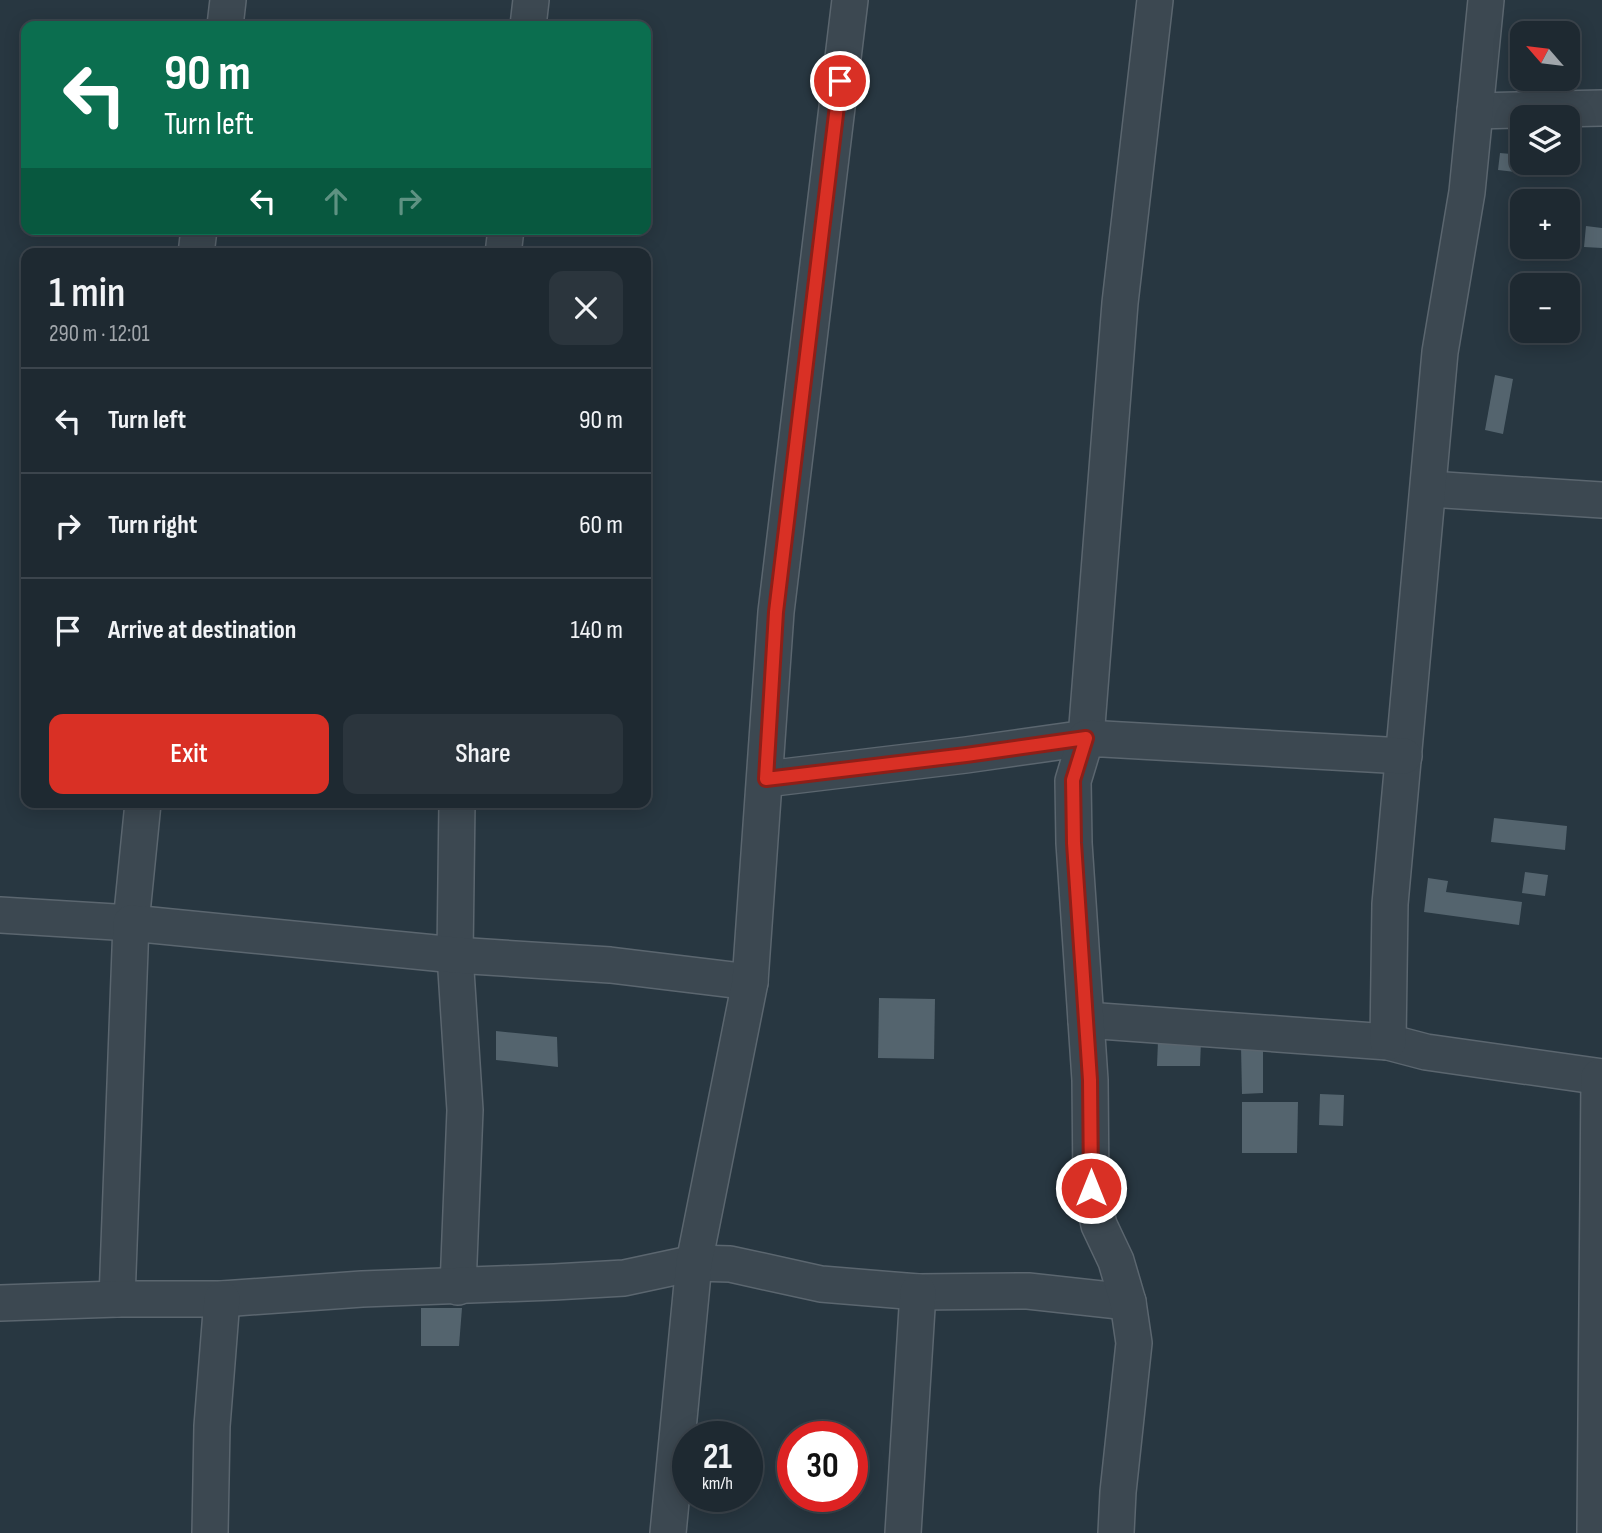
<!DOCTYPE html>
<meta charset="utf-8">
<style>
:root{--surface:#1e2931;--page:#2b353d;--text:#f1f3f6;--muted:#a1a6ab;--line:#3c454d;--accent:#d93025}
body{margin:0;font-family:"Sofia Sans Condensed",sans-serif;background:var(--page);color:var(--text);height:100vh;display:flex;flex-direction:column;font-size:26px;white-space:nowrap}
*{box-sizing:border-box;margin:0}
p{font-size:23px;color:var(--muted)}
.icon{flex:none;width:38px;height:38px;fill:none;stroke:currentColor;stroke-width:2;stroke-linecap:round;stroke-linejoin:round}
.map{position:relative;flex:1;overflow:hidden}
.sheet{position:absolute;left:21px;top:248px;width:630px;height:560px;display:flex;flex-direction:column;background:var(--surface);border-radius:14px;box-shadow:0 4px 18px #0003,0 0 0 2px var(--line)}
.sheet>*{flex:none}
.guide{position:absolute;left:21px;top:21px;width:630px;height:214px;border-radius:14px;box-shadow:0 4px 18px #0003,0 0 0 2px var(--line);background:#0b6e4f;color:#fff;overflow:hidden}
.needle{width:46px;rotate:298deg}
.fabs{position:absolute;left:1510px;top:21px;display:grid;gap:14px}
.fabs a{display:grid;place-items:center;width:70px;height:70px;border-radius:14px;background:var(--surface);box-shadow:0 4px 18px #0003,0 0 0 2px var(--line);font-size:35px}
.speed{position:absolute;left:672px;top:1421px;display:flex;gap:14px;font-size:35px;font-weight:700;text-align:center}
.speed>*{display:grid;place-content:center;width:91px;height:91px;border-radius:50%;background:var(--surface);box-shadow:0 4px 18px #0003,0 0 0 2px var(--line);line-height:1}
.speed small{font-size:18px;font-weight:400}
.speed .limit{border:10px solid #d22;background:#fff;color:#111}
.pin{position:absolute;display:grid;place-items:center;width:60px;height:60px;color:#fff;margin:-30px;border:4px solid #fff;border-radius:50%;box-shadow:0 2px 7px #0007}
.me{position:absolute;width:77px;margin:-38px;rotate:0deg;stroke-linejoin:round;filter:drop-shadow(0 0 5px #0008)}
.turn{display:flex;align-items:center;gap:24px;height:147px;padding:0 28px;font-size:32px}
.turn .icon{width:91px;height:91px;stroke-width:2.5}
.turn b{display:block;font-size:49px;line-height:60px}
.lanes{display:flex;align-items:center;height:66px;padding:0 28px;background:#0003;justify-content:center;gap:35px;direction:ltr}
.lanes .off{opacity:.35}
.round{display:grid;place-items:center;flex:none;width:74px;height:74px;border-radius:14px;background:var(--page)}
.headline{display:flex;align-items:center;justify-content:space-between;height:119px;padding:0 28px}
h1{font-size:42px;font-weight:600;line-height:52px}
.action{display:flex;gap:14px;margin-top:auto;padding:14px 28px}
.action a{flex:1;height:80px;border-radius:14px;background:var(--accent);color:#fff;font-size:28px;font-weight:600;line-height:80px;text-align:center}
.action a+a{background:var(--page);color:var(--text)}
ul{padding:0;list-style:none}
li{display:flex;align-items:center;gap:21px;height:105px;padding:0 28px;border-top:2px solid var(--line)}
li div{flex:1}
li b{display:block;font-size:26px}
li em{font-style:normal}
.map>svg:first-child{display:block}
.building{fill:#54646e}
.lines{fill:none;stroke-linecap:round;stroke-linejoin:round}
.minor-casing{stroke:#5b666f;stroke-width:38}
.minor{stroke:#3c4851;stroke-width:35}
.route-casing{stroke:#8d1f18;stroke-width:18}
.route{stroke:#d93025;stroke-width:12}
</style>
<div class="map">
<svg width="1602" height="1533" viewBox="0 0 1602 1533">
<rect width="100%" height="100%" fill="#283741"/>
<!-- building -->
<g class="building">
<polygon points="1500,153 1522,155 1522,163 1525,163 1524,173 1498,170"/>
<polygon points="1586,226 1602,228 1602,248 1584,247"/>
<polygon points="1495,375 1513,379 1503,434 1485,430"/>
<polygon points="1494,818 1567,826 1565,850 1491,842"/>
<polygon points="1525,872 1548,875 1545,896 1522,893"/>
<polygon points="1428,878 1448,881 1446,892 1522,902 1519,925 1424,912"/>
<polygon points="879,998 935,999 934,1059 878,1058"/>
<polygon points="496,1031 557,1037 558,1067 496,1060"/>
<polygon points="1158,1041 1201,1041 1200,1066 1157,1066"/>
<polygon points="1263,1045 1263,1093 1242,1094 1241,1046"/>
<polygon points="1320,1094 1344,1095 1343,1126 1319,1125"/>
<polygon points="1242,1102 1298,1102 1297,1153 1242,1153"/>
<polygon points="421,1308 462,1308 459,1346 421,1346"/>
</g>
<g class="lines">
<defs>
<g id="minor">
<polyline points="225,26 228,0"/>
<polyline points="528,26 531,0"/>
<polyline points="1475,111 1602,108"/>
<polyline points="196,254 199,229"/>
<polyline points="503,254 506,229"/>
<polyline points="1429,489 1602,500"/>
<polyline points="766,779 966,755 1086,738 1120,303 1155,0"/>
<polyline points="457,803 455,955 465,1110 458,1287"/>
<polyline points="0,915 131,923 143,803"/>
<polyline points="1086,1020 1388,1042 1426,1052 1602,1077"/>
<polyline points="1388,1042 1390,904 1440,352 1467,192 1486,0"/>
<polyline points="117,1299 131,923 455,955 610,965 750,982"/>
<polyline points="0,1303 117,1299 222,1299 362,1289 554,1282 624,1278 694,1263 730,1264 821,1284 918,1292 1028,1291 1128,1302"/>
<polyline points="210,1533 212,1426 222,1299"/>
<polyline points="668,1533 694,1263 750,982 776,612 850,0"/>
<polyline points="903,1533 918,1292"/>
<polyline points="1116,1533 1118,1492 1134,1343 1128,1302 1116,1261 1099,1225 1091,1188 1090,1080 1074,843 1073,781 1086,738 1404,756"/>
<polyline points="1595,1533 1599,1077"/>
</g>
</defs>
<!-- minor casing -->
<use href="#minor" class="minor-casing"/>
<!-- minor -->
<use href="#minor" class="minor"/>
</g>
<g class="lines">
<defs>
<polyline id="route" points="840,81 776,612 766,779 966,755 1086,738 1073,780 1074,843 1090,1080 1091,1188"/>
</defs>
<!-- route casing -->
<use href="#route" class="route-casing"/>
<!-- route -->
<use href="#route" class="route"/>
</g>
</svg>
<div class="fabs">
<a><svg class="needle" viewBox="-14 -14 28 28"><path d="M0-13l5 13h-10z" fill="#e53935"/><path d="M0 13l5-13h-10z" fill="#a1a6ab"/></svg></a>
<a><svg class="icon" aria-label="layers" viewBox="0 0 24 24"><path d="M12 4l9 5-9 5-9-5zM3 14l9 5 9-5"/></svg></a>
<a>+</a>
<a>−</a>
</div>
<div class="speed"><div>21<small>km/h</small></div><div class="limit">30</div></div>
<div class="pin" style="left:840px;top:81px;background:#d93025"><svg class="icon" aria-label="arrive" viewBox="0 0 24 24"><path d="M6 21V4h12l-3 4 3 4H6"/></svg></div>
<svg class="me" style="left:1091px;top:1188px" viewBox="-20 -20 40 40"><circle r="17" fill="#d93025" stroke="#fff" stroke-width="3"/><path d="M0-11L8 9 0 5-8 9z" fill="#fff"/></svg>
<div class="guide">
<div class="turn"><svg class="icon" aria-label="left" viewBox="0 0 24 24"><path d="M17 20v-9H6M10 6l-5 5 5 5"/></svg><div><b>90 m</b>Turn left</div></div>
<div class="lanes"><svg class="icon" aria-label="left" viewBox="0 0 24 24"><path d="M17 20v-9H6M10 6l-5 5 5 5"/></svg><svg class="icon off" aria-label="ahead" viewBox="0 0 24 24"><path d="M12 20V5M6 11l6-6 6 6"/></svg><svg class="icon off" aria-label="right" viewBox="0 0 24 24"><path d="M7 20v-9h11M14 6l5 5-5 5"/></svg></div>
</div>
<section class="sheet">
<div class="headline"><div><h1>1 min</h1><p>290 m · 12:01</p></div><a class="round"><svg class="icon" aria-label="close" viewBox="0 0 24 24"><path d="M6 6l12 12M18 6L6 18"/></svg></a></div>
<ul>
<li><svg class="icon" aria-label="left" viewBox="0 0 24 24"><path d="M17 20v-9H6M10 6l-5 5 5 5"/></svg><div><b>Turn left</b></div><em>90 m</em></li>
<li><svg class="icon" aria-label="right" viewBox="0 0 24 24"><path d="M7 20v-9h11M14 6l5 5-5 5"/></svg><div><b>Turn right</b></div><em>60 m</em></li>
<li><svg class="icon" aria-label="arrive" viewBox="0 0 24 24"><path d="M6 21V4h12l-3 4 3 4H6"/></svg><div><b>Arrive at destination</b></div><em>140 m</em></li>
</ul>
<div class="action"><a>Exit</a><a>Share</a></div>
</section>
</div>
